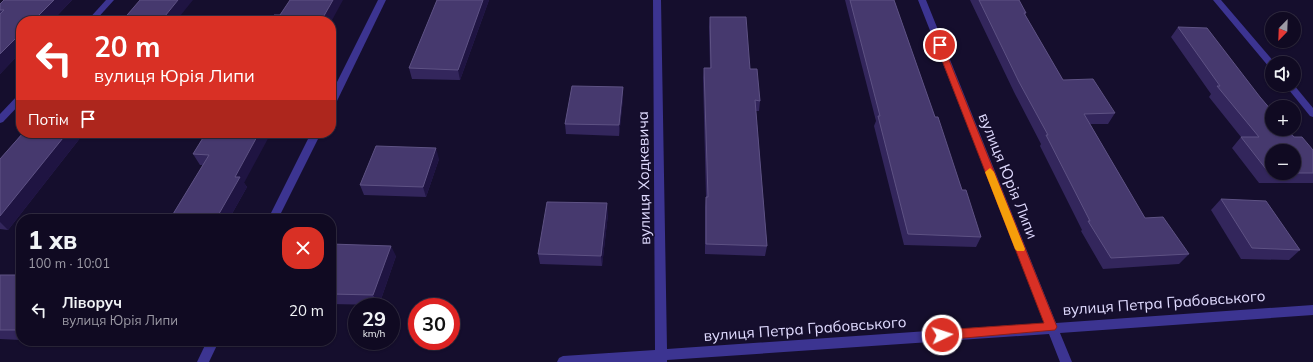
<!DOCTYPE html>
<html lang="uk">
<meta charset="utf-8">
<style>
:root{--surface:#100a22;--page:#19132a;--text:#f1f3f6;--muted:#9c9aa5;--line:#302b40}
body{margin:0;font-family:Mulish,sans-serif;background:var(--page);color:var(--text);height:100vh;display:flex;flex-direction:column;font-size:15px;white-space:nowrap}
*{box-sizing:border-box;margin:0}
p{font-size:13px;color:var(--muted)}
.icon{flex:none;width:22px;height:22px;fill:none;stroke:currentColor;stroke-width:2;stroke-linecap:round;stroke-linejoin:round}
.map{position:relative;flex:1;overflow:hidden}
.details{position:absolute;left:16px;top:214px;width:320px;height:132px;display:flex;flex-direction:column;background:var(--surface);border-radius:16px;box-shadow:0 1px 3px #0004,0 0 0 1px var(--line)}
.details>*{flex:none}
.hud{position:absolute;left:16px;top:16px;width:320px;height:122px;border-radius:16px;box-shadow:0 1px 3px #0004,0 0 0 1px var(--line);background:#d93025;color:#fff;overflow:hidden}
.needle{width:26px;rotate:203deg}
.buttons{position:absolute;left:1265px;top:12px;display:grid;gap:8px}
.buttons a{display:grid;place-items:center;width:36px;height:36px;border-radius:50%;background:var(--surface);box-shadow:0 1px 3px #0004,0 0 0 1px var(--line);font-size:20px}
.speed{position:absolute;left:348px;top:298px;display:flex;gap:8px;font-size:20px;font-weight:700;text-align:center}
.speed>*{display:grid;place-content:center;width:52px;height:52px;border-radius:50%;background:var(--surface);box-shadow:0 1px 3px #0004,0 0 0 1px var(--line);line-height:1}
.speed small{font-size:10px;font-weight:400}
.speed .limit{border:6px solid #d22;background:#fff;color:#111}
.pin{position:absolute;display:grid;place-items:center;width:34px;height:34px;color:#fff;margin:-17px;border:2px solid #fff;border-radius:50%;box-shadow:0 1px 4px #0007}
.me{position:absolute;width:44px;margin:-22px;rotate:86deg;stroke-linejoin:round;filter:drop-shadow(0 0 3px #0008)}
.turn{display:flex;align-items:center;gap:14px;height:84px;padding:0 12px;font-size:18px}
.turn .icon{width:52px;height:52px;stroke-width:2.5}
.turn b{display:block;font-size:28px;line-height:34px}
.then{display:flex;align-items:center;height:38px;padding:0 12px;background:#0003;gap:8px;font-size:15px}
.round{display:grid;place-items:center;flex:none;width:42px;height:42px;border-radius:16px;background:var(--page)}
.head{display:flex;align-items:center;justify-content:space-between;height:68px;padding:0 12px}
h1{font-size:24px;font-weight:800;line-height:30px}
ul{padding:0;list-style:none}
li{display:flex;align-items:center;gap:12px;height:56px;padding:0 12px}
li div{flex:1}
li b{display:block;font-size:15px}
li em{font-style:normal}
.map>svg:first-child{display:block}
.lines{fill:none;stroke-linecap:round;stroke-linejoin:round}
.minor{fill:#3c3491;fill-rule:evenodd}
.wall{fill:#33265c}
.shaded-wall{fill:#1f1442}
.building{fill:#46396e;stroke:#5e5284}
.route{fill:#d93025;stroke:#8d1f18}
.slow{fill:#f59e0b}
.labels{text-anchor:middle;stroke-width:3;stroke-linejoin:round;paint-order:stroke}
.street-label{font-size:15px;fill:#e0dbff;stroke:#150e2d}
</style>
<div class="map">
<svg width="1313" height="362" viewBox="0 0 1313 362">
<rect width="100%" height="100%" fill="#150e2d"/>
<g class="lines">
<!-- minor -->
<g class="minor">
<polygon points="106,0 114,0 95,21 87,21"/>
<polygon points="378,0 386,0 336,103 331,106 331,94"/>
<polygon points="653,0 661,0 667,349 1045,323 918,0 926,0 1056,323 1313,305 1313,315 1060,333 1072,362 1060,362 1049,334 667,360 667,362 557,362 559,358 563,356 655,350"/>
<polygon points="1213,0 1221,0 1275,63 1272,63 1272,68 1269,67"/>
<polygon points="1285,85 1294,85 1313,108 1313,117 1310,116"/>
<polygon points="21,94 21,103 3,122 0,123 0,114 18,95"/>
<polygon points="311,133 321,133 278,219 268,219"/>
<polygon points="207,341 219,341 209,362 197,362"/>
</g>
</g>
<!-- wall -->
<g class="wall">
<polygon points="72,0 52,21 21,21 21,52 0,74 0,4"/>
<polygon points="437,0 489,0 460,80 412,79 409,68"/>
<polygon points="845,0 894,0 935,117 962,190 981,237 976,247 904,245 874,126 876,121"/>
<polygon points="970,0 1019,0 1026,13 1025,15 1063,80 1115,113 1108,124 1090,124 1145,218 1189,254 1179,264 1103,269 1081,231 1082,230 1040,146 1041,144 1014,92"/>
<polygon points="710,17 750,69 760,101 759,111 756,111 767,246 765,256 705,254 705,207 706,197 703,78 704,68 710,68 709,27"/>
<polygon points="1178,27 1260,97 1294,137 1313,150 1313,183 1259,183 1232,148 1241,137 1209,97 1211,94 1171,37"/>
<polygon points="623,87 623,98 619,136 566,134 565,124"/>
<polygon points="23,133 84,133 8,230 0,229 0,159"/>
<polygon points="206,133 247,187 229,219 170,219 203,165 200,165 193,154"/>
<polygon points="439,159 426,197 364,195 360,185"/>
<polygon points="1221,199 1300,250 1289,260 1241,259 1211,210"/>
<polygon points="608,214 602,266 540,264 538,254"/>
<polygon points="331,244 396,256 379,305 331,304"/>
<polygon points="0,275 21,275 21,340 0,339"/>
</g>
<!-- shaded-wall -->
<g class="shaded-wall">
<polygon points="54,0 72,0 52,21 33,21"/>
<polygon points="178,0 193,0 176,21 161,21"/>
<polygon points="333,0 343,0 331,22 331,21 321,21"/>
<polygon points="483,0 489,0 460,80 458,70"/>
<polygon points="21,33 21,52 0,74 0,54"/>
<polygon points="623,87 623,98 619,136 619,125"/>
<polygon points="67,133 84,133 8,230 0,222 0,216"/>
<polygon points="259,133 271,133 244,183 247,187 229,219 216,219 235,177"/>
<polygon points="436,148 439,159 426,197 423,187"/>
<polygon points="607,203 608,214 602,266 601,256"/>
<polygon points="391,246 396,256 379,305 373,295"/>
</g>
<!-- building -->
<g class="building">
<polygon points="4,0 54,0 33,21 21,21 21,33 0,54 0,14 4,10 0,10 0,4"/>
<polygon points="140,0 178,0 161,21 122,21"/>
<polygon points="290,0 333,0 321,21 270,21 274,15 280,15"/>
<polygon points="437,0 483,0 458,70 409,68"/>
<polygon points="850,0 894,0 935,117 938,117 962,190 966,190 981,237 908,234 878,116 880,116"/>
<polygon points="979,0 1019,0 1026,13 1024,13 1063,80 1093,79 1115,113 1084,114 1145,218 1163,217 1189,254 1111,258 1088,221 1090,221 1046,135 1048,135 1019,82"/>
<polygon points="710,17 746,17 750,69 757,69 760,101 755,100 767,246 706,244 706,197 708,197 704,68 711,68"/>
<polygon points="1178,27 1207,28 1260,97 1272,111 1272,129 1287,129 1294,137 1302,137 1313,150 1313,173 1294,173 1294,151 1272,151 1272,173 1269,173 1241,137 1259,137 1217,86 1220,86"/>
<polygon points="572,86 623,87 619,125 565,124"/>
<polygon points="23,133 67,133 0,216 0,159"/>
<polygon points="206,133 259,133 235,177 240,177 216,219 170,219 209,155 193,154"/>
<polygon points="376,146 436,148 423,187 360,185"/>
<polygon points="1221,199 1266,201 1300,250 1252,248"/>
<polygon points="547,202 607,203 601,256 538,254"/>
<polygon points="331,244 391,246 373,295 331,294"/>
<rect x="0" y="275" width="21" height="55"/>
</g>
<!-- route -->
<polygon class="route" points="940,42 943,45 1057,327 1055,330 942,340 938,338 937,335 938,332 942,330 1044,323 936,45"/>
<!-- slow -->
<polygon class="slow" points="990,168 994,172 1025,249 1024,251 1017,251 1015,249 985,172"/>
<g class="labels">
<!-- street labels -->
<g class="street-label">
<text transform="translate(1008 176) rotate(68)" y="5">вулиця Юрія Липи</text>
<text transform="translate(644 178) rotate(-91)" y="5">вулиця Ходкевича</text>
<text transform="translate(1164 303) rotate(-4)" y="5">вулиця Петра Грабовського</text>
<text transform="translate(805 329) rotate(-4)" y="5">вулиця Петра Грабовського</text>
</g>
</g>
</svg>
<div class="buttons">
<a><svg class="needle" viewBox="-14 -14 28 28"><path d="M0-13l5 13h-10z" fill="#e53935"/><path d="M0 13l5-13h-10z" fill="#9c9aa5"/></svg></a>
<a><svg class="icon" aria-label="sound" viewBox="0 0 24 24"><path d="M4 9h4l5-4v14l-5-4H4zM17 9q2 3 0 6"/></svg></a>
<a>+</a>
<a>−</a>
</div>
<div class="speed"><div>29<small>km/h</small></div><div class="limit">30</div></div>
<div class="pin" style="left:940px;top:45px;background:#d93025"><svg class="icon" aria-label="arrive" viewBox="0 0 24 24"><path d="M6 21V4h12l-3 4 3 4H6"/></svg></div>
<svg class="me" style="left:942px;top:335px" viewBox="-20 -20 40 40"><circle r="17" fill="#d93025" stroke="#fff" stroke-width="3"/><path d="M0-11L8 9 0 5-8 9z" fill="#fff"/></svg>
<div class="hud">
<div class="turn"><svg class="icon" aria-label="left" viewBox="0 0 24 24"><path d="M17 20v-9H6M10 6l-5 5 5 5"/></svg><div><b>20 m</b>вулиця Юрія Липи</div></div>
<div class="then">Потім<svg class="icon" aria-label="arrive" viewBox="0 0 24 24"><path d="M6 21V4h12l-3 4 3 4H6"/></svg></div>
</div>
<section class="details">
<div class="head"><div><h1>1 хв</h1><p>100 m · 10:01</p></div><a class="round" style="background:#d93025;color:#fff"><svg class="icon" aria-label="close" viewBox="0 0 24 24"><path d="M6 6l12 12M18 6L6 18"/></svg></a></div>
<ul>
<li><svg class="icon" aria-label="left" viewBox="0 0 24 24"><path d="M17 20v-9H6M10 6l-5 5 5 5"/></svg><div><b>Ліворуч</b><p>вулиця Юрія Липи</p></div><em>20 m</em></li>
</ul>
</section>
</div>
